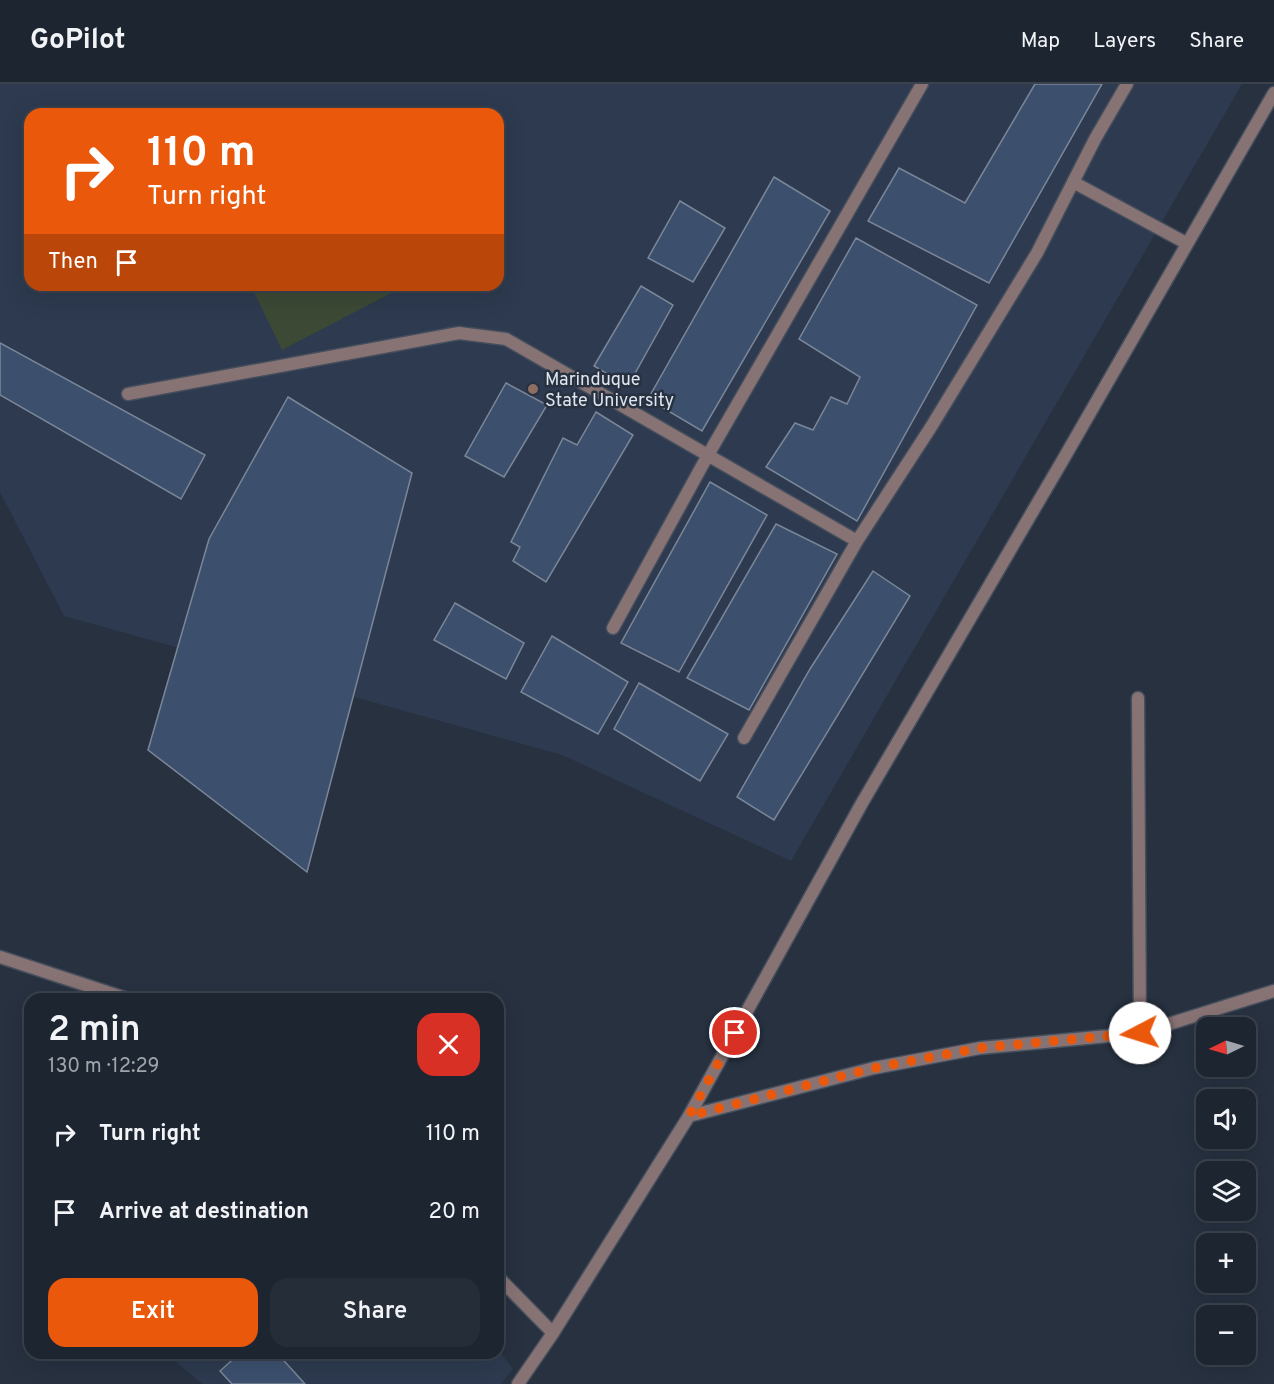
<!DOCTYPE html>
<meta charset="utf-8">
<style>
:root{--surface:#1d2530;--page:#252d38;--text:#f1f3f6;--muted:#a0a5ab;--line:#3b424c;--accent:#ea580c}
body{margin:0;font-family:Overpass,sans-serif;background:var(--page);color:var(--text);height:100vh;display:flex;flex-direction:column;font-size:22px;white-space:nowrap}
*{box-sizing:border-box;margin:0}
p{font-size:20px;color:var(--muted)}
.icon{flex:none;width:33px;height:33px;fill:none;stroke:currentColor;stroke-width:2;stroke-linecap:round;stroke-linejoin:round}
.map{position:relative;flex:1;overflow:hidden}
.sheet{position:absolute;left:24px;top:909px;width:480px;height:366px;display:flex;flex-direction:column;background:var(--surface);border-radius:18px;box-shadow:0 6px 24px #0002,0 0 0 2px var(--line)}
.sheet>*{flex:none}
.hud{position:absolute;left:24px;top:24px;width:480px;height:183px;border-radius:18px;box-shadow:0 6px 24px #0002,0 0 0 2px var(--line);background:#ea580c;color:#fff;overflow:hidden}
.needle{width:39px;rotate:265deg}
.fabs{position:absolute;left:1196px;top:933px;display:grid;gap:12px}
.fabs a{display:grid;place-items:center;width:60px;height:60px;border-radius:12px;background:var(--surface);box-shadow:0 6px 24px #0002,0 0 0 2px var(--line);font-size:30px}
.pin{position:absolute;display:grid;place-items:center;width:51px;height:51px;color:#fff;margin:-26px;border:3px solid #fff;border-radius:50%;box-shadow:0 2px 6px #0007}
.me{position:absolute;width:66px;margin:-33px;rotate:265deg;stroke-linejoin:round;filter:drop-shadow(0 0 4px #0008)}
.turn{display:flex;align-items:center;gap:21px;height:126px;padding:0 24px;font-size:27px}
.turn .icon{width:78px;height:78px;stroke-width:2.5}
.turn b{display:block;font-size:42px;line-height:51px}
.then{display:flex;align-items:center;height:57px;padding:0 24px;background:#0003;gap:12px;font-size:22px}
.round{display:grid;place-items:center;flex:none;width:63px;height:63px;border-radius:18px;background:var(--page)}
.overview{display:flex;align-items:center;justify-content:space-between;height:102px;padding:0 24px}
h1{font-size:36px;font-weight:600;line-height:45px}
.button{display:flex;gap:12px;margin-top:auto;padding:12px 24px}
.button a{flex:1;height:69px;border-radius:18px;background:var(--accent);color:#fff;font-size:24px;font-weight:600;line-height:69px;text-align:center}
.button a+a{background:var(--page);color:var(--text)}
ul{padding:0;list-style:none}
li{display:flex;align-items:center;gap:18px;height:78px;padding:0 24px}
li div{flex:1}
li b{display:block;font-size:22px}
li em{font-style:normal}
header{display:flex;align-items:center;gap:36px;box-sizing:border-box;height:84px;padding:0 30px;background:var(--surface);border-bottom:2px solid var(--line)}
header strong{font-size:28px}
nav{display:flex;gap:33px;margin-inline-start:auto;font-size:21px}
.map>svg:first-child{display:block}
.built{fill:#2d3a4f;fill-rule:evenodd}
.green{fill:#3b4935}
.building{fill:#3c506e;stroke:#7b8798;stroke-width:1.5}
.lines{fill:none;stroke-linecap:round;stroke-linejoin:round}
.service-casing{stroke:#444e5c;stroke-width:15}
.minor-casing{stroke:#444e5c;stroke-width:15}
.service{stroke:#887374;stroke-width:12}
.minor{stroke:#887374;stroke-width:12}
.route{stroke:#ea580c;stroke-width:10;stroke-dasharray:0 18}
.education-dot{fill:#8d6e63;stroke:#273140;stroke-width:2}
.labels{text-anchor:middle;stroke-width:5;stroke-linejoin:round;paint-order:stroke}
.poi-label{font-size:18px;fill:#dfe6f0;stroke:#273140;text-anchor:start}
</style>
<header>
<strong>GoPilot</strong>
<nav><a>Map</a><a>Layers</a><a>Share</a></nav>
</header>
<div class="map">
<svg width="1274" height="1300" viewBox="0 0 1274 1300">
<rect width="100%" height="100%" fill="#273140"/>
<!-- built -->
<g class="built">
<path d="M0,0h1242l-451,777 -229,-106 -498,-139 -64,-124zM30,30h468v171h-468z"/>
<polygon points="498,1265 513,1285 501,1300 202,1300 166,1269 498,1269"/>
</g>
<!-- green -->
<polygon class="green" points="257,201 394,201 397,206 282,266 252,204"/>
<!-- building -->
<g class="building">
<polygon points="1035,0 1102,0 989,199 868,137 899,84 965,119"/>
<polygon points="774,93 830,127 702,347 648,315"/>
<polygon points="680,117 725,144 693,198 648,174"/>
<polygon points="856,154 977,221 857,437 766,383 795,339 813,346 831,313 847,320 860,293 799,255"/>
<polygon points="641,202 673,221 628,302 594,282"/>
<polygon points="0,259 205,371 181,415 0,311"/>
<polygon points="506,299 547,321 504,393 465,372"/>
<polygon points="288,313 412,389 307,788 148,666 209,455"/>
<polygon points="596,328 633,351 546,498 513,477 520,463 511,458 563,354 577,361"/>
<polygon points="710,398 767,431 679,588 621,559"/>
<polygon points="776,440 837,470 749,626 687,594"/>
<polygon points="873,487 910,512 774,736 737,713 810,585"/>
<polygon points="455,519 524,559 506,595 434,556"/>
<polygon points="552,552 628,598 598,650 521,608"/>
<polygon points="639,599 728,650 700,697 614,645"/>
<polygon points="240,1269 277,1269 305,1300 232,1300 220,1287"/>
</g>
<g class="lines">
<defs>
<g id="service">
<polyline points="1073,98 1186,159"/>
<polyline points="128,310 459,249 506,255 857,457"/>
<polyline points="613,544 708,371 922,0"/>
<polyline points="744,654 857,457 931,343 1037,169 1095,55 1127,0"/>
</g>
<g id="minor">
<polyline points="1138,614 1140,949"/>
<polyline points="0,873 128,915"/>
<polyline points="689,1032 874,984 980,964 1140,949 1274,907"/>
<polyline points="498,1193 553,1249"/>
<polyline points="518,1300 553,1249 689,1032 862,719 1064,374 1274,9"/>
</g>
</defs>
<!-- service casing -->
<use href="#service" class="service-casing"/>
<!-- minor casing -->
<use href="#minor" class="minor-casing"/>
<!-- service -->
<use href="#service" class="service"/>
<!-- minor -->
<use href="#minor" class="minor"/>
</g>
<g class="lines">
<!-- route -->
<polyline class="route" points="735,949 689,1032 874,984 980,964 1140,949"/>
</g>
<!-- markers -->
<circle class="education-dot" cx="533" cy="305" r="6"/>
<g class="labels">
<!-- poi labels -->
<g class="poi-label">
<text x="545" y="301">Marinduque<tspan x="545" dy="21">State University</tspan></text>
</g>
</g>
</svg>
<div class="fabs">
<a><svg class="needle" viewBox="-14 -14 28 28"><path d="M0-13l5 13h-10z" fill="#e53935"/><path d="M0 13l5-13h-10z" fill="#a0a5ab"/></svg></a>
<a><svg class="icon" aria-label="sound" viewBox="0 0 24 24"><path d="M4 9h4l5-4v14l-5-4H4zM17 9q2 3 0 6"/></svg></a>
<a><svg class="icon" aria-label="layers" viewBox="0 0 24 24"><path d="M12 4l9 5-9 5-9-5zM3 14l9 5 9-5"/></svg></a>
<a>+</a>
<a>−</a>
</div>
<div class="pin" style="left:735px;top:949px;background:#d93025"><svg class="icon" aria-label="arrive" viewBox="0 0 24 24"><path d="M6 21V4h12l-3 4 3 4H6"/></svg></div>
<svg class="me" style="left:1140px;top:949px" viewBox="-20 -20 40 40"><circle r="19" fill="#fff"/><path d="M0-13L10 11 0 6-10 11z" fill="#ea580c"/></svg>
<div class="hud">
<div class="turn"><svg class="icon" aria-label="right" viewBox="0 0 24 24"><path d="M7 20v-9h11M14 6l5 5-5 5"/></svg><div><b>110 m</b>Turn right</div></div>
<div class="then">Then<svg class="icon" aria-label="arrive" viewBox="0 0 24 24"><path d="M6 21V4h12l-3 4 3 4H6"/></svg></div>
</div>
<section class="sheet">
<div class="overview"><div><h1>2 min</h1><p>130 m · 12:29</p></div><a class="round" style="background:#d93025;color:#fff"><svg class="icon" aria-label="close" viewBox="0 0 24 24"><path d="M6 6l12 12M18 6L6 18"/></svg></a></div>
<ul>
<li><svg class="icon" aria-label="right" viewBox="0 0 24 24"><path d="M7 20v-9h11M14 6l5 5-5 5"/></svg><div><b>Turn right</b></div><em>110 m</em></li>
<li><svg class="icon" aria-label="arrive" viewBox="0 0 24 24"><path d="M6 21V4h12l-3 4 3 4H6"/></svg><div><b>Arrive at destination</b></div><em>20 m</em></li>
</ul>
<div class="button"><a>Exit</a><a>Share</a></div>
</section>
</div>
